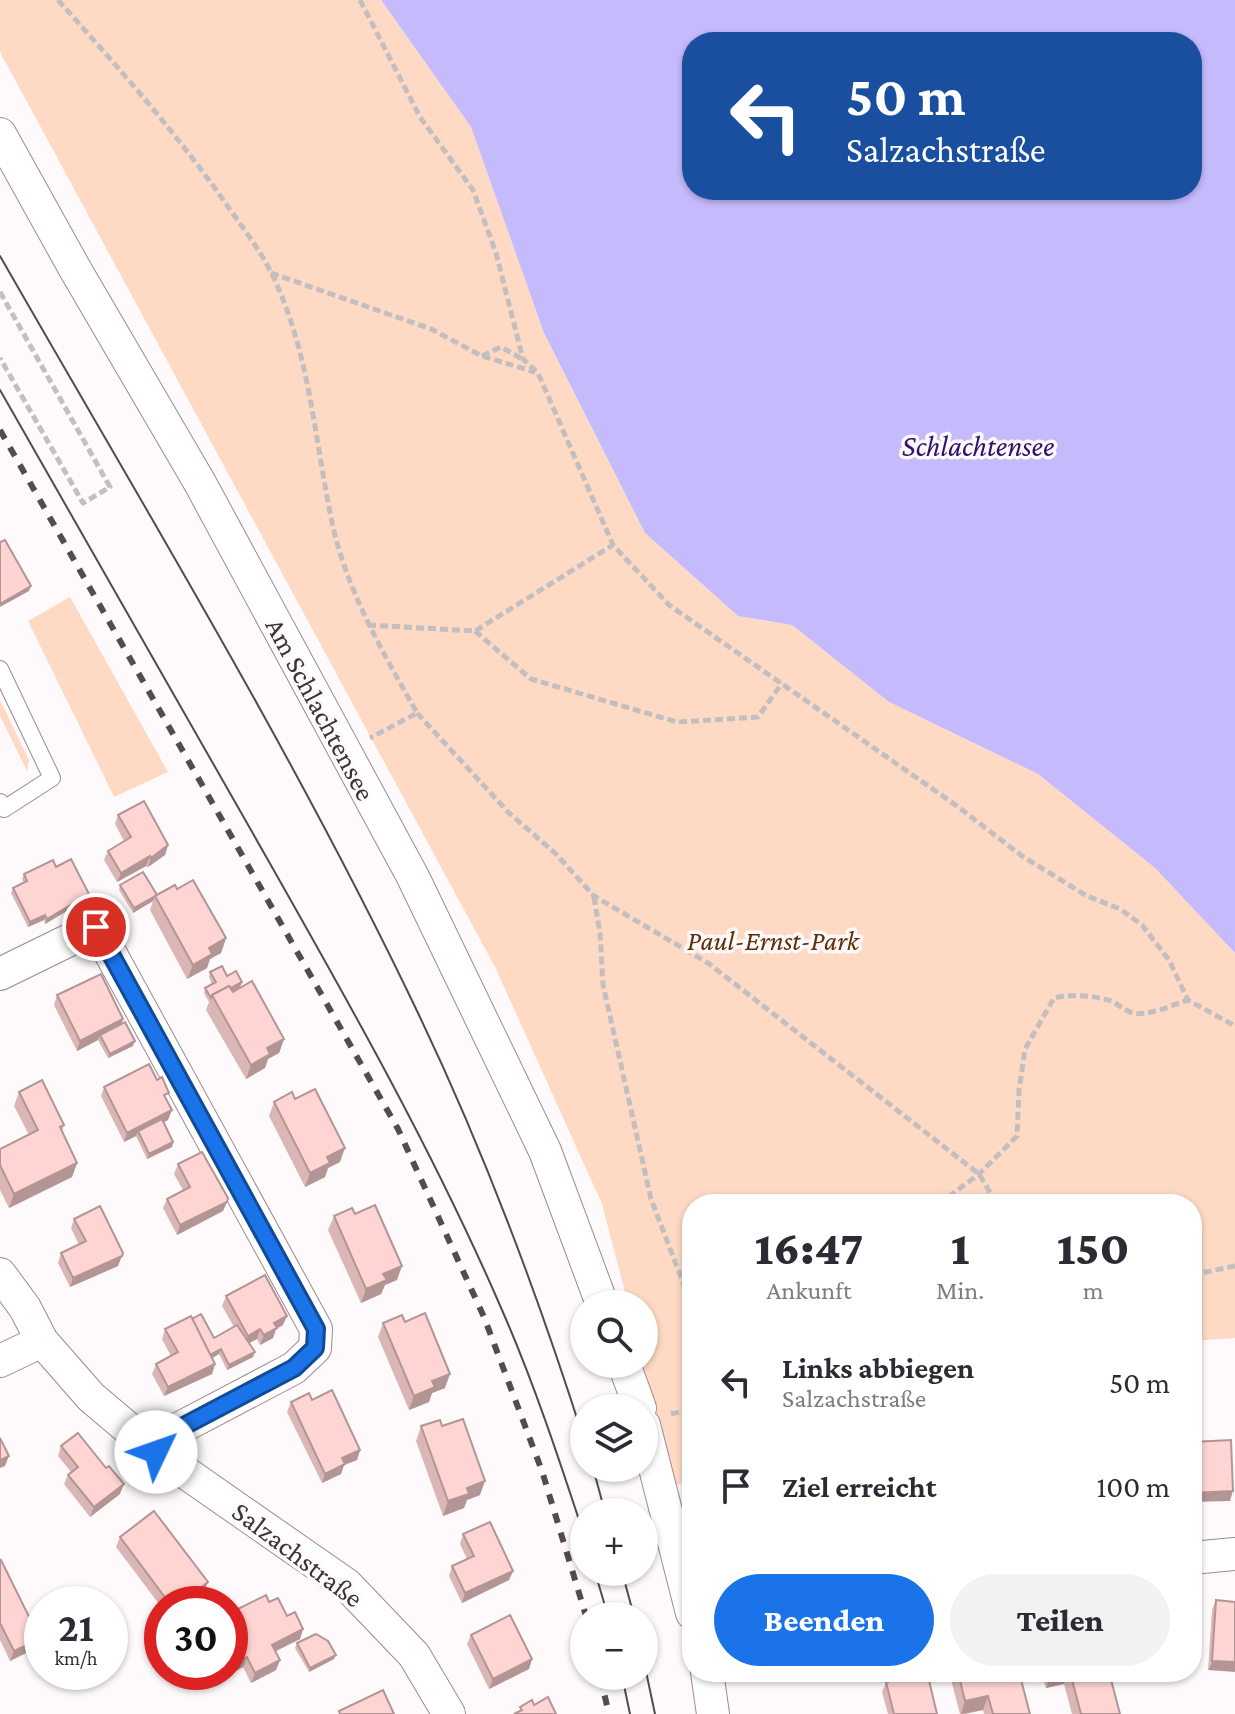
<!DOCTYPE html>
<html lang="de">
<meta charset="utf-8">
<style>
:root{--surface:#fff;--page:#f2f2f3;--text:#2b2b33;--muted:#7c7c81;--accent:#1a73e8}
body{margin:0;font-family:"Crimson Pro",serif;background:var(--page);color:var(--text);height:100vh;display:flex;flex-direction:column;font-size:30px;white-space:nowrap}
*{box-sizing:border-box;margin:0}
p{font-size:26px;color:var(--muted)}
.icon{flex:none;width:44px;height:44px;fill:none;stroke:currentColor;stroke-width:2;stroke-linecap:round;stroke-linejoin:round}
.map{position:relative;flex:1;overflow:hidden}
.sheet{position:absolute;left:682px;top:1194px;width:520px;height:488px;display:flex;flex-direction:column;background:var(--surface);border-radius:32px;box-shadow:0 2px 6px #0004}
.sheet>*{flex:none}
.top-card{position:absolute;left:682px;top:32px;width:520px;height:168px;border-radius:32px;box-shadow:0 2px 6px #0004;background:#1a4fa0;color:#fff;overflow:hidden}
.controls{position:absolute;left:570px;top:1290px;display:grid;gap:16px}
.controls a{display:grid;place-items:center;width:88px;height:88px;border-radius:50%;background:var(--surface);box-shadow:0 2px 6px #0004;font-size:40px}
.speed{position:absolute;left:24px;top:1586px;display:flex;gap:16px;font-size:40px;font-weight:700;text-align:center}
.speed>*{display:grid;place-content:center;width:104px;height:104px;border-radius:50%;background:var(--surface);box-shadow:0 2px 6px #0004;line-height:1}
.speed small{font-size:20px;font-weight:400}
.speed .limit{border:12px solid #d22;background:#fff;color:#111}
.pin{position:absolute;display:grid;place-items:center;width:68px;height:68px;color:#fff;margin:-34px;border:4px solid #fff;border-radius:50%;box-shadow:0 2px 8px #0007}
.me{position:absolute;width:88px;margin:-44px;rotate:48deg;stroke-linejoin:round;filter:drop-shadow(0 0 6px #0008)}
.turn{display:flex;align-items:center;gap:28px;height:168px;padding:0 32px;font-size:36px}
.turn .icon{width:104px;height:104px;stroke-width:2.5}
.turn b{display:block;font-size:56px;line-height:68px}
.eta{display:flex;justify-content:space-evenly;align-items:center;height:136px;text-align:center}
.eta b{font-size:48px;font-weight:800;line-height:56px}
.primary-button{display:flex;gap:16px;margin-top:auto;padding:16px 32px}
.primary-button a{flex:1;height:92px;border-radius:48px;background:var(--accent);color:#fff;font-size:32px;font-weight:800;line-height:92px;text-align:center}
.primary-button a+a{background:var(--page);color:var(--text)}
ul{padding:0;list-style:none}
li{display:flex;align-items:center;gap:24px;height:104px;padding:0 32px}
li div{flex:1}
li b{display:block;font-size:30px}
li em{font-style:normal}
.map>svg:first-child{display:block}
.green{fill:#fedac5}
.water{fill:#c5bafc;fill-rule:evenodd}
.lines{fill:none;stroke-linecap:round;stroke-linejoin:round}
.service-casing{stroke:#9d8991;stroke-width:18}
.minor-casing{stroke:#9d8991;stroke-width:34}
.path{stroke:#c3bec0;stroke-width:5;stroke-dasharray:8 4;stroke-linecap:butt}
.service{stroke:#fff;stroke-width:16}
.minor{stroke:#fff;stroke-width:32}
.tram{stroke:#534b4e;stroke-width:2}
.rail{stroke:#534b4e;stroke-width:6;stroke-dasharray:10 10;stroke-linecap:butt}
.wall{fill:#dab7b5}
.shaded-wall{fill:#b29594}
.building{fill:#fed5d3;stroke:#b29594;stroke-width:2}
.route-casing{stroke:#114b97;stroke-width:20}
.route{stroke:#1a73e8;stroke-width:14}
.labels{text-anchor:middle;stroke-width:7;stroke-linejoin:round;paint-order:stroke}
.street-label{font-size:28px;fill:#3b3336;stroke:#fefafb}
.park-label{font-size:28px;font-style:italic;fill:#5f2d06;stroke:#fefafb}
.water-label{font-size:30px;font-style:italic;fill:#32106d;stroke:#fefafb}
</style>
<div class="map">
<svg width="1235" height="1714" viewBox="0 0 1235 1714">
<rect width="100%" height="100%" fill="#fefafb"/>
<!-- green -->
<g class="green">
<polygon points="0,0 381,0 471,127 544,333 645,533 738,616 792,625 889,702 1038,774 1155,868 1235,953 1235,1338 1192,1341 1192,1204 692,1204 692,1478 674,1487 643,1364 644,1304 628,1304 602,1204 495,967 0,52"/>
<polygon points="70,597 168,772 114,797 28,621"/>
<polygon points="0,700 29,760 27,771 0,716"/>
</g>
<!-- water -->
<path class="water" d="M381,0h854v953l-80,-85 -117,-94 -149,-72 -97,-77 -54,-9 -93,-83 -101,-200 -73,-206zM692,42h500v148h-500z"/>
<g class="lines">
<defs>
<polyline id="service" points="0,669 52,778 4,809 0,802"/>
<g id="minor">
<polyline points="0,134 75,269 200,483 413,877 545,1151 602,1304"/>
<polyline points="0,974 96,927 316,1329 315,1348 294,1368 180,1428 156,1452"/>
<polyline points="0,1274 25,1308 42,1341 91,1397 156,1452 347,1585 414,1655 449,1714"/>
<polyline points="0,1361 42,1341"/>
<polyline points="624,1364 640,1408"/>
<polyline points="644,1425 692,1613"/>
<polyline points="1192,1558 1235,1554"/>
<polyline points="707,1672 713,1714"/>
</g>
</defs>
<!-- service casing -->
<use href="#service" class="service-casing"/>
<!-- minor casing -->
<use href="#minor" class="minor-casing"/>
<!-- path -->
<g class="path">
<path d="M58,0c58,65 116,130 166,201 16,23 34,46 47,71 41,84 43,171 63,259 16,66 50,123 83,182l-47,25"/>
<polyline points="360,0 420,117 473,190 496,253 523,359 538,373 613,545 669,605 957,806 1022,856 1087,896 1120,909 1142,925 1169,960 1188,1000 1235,1026"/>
<polyline points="271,273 431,329 482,356 535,372"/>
<polyline points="0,292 110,487 83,503 0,358"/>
<polyline points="482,356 501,347 522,359"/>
<polyline points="368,625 475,631 613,545"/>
<polyline points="475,631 531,679 677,722 758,717 782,683"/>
<polyline points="417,713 509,813 555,853 594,896 708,963 979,1174 997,1204"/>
<polyline points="594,897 600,933 603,985 651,1199 692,1306"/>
<path d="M939,1204l40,-30 38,-38 2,-46 6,-41 29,-51c18,-4 39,-3 57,3 7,3 14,10 22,12 17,3 39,-8 55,-13"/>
<polyline points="1192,1275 1235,1266"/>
<polyline points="671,1414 692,1409"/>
</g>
<!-- service -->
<use href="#service" class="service"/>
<!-- minor -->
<use href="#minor" class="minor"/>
<!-- tram -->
<g class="tram">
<path d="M0,256c143,250 294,497 418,757 66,138 120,282 166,427"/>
<path d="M0,390c82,144 164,288 247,433 90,159 182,318 255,487 32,73 57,149 82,225"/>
<polyline points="593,1468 605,1512"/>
<polyline points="595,1572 608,1616"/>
<polyline points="622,1572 634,1616"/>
<polyline points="644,1662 655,1714"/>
<polyline points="622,1676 630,1714"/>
</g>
<!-- rail -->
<g class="rail">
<polyline points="0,430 398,1129 484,1317 542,1471 586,1616"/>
<polyline points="600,1676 609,1714"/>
</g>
</g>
<!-- wall -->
<g class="wall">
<polygon points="118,815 168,845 165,855 148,867 146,866 117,882 104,860 108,851 124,841 115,824"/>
<polygon points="56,867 89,894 87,899 45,924 44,920 28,927 11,893 13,888 24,883 22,879 24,874"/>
<polygon points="120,885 157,895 177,889 226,938 221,953 210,959 207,968 187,979 150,910 153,901 133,913 119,890"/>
<polygon points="210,972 227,976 242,982 240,987 284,1039 279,1053 268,1059 265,1068 246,1079 206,1010 209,1002 204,993 205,988 212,984 209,977"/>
<polygon points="57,995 121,1024 133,1046 108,1058 98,1040 77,1051 54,1005"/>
<polygon points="104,1087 167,1100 168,1120 164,1122 173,1142 172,1147 147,1159 136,1136 124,1142 101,1096"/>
<polygon points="19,1092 64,1125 62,1131 77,1163 72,1177 9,1208 0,1190 0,1149 29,1135 14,1106"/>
<polygon points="295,1099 340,1162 328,1168 325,1177 305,1187 269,1116 274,1102"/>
<polygon points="178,1164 228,1198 223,1211 177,1235 163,1208 167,1199 183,1190 174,1174"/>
<polygon points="355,1214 397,1280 385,1285 381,1294 361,1303 328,1230 334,1216"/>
<polygon points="74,1219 118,1266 70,1287 58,1263 61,1253 79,1245 71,1228"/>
<polygon points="226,1296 283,1325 276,1329 273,1338 260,1345 257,1339 249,1343 253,1357 227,1370 219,1354 212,1358 215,1364 212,1374 164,1396 152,1374 156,1364 171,1356 162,1339 165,1329 192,1319 214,1338 234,1327 222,1306"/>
<polygon points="405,1322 445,1388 432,1393 429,1402 409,1410 378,1337 383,1323"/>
<polygon points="312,1400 360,1450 357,1460 344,1465 341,1474 322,1483 287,1412 291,1402"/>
<polygon points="421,1426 442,1426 480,1495 467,1500 464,1508 443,1516 416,1441"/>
<polygon points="61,1446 106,1468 120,1494 90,1517 64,1484 68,1475 71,1472 58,1456"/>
<polygon points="463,1534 513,1571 509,1580 462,1603 449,1576 452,1566 467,1559 460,1544"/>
<polygon points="120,1537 204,1592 189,1604 162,1604 162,1608 116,1547"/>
<polygon points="0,1561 40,1639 36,1648 10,1661 0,1640"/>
<polygon points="1216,1600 1235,1602 1208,1670 1212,1610"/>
<polygon points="269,1602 303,1629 300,1639 275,1651 280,1660 276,1670 251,1683 243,1667 236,1671 230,1659 230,1647 231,1644 230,1642 230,1622 234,1611"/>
<polygon points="471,1635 532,1659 529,1669 489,1689 467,1644"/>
<polygon points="297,1643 334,1659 309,1672 295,1648"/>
<polygon points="949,1672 1019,1672 1030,1714 984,1714 983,1710 966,1714 960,1714"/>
<polygon points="1041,1672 1109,1672 1120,1714 1072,1714 1064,1684 1046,1688"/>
<polygon points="886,1682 937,1714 888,1714 882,1692"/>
</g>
<!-- shaded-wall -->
<g class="shaded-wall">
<polygon points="31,586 29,591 0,607 0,604"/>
<polygon points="168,845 165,855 148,867 151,858"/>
<polygon points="150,856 146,866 117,882 121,873"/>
<polygon points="89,894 87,899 45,924 47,919"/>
<polygon points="155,896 153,901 133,913 134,908"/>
<polygon points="45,915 44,920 28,927 30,922"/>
<polygon points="226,938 221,953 210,959 207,968 187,979 193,965 209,948"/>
<polygon points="242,982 240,987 215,1001 213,998"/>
<polygon points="123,1019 120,1029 100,1035 98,1040 77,1051 80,1041"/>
<polygon points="284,1039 279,1053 268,1059 265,1068 246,1079 251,1065 267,1048"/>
<polygon points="135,1041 133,1046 108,1058 110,1054"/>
<polygon points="172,1110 168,1120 140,1134 138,1131 136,1136 124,1142 127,1133"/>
<polygon points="173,1142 172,1147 147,1159 149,1154"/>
<polygon points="345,1148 340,1162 328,1168 325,1177 305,1187 310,1173 327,1157"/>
<polygon points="77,1163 72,1177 9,1208 14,1194"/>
<polygon points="227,1202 223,1211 177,1235 180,1225"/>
<polygon points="122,1256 118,1266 70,1287 73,1278"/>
<polygon points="402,1266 397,1280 385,1285 381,1294 361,1303 366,1289 383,1274"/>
<polygon points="287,1316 283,1325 276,1329 273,1338 260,1345 264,1335 274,1323"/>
<polygon points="260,1329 257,1339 244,1346 248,1336"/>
<polygon points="221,1349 219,1354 207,1361 208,1356"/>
<polygon points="255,1352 253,1357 227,1370 229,1365"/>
<polygon points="215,1364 212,1374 164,1396 168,1387"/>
<polygon points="450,1374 445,1388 432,1393 429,1402 409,1410 414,1396 432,1381"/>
<polygon points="360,1450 357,1460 344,1465 341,1474 322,1483 325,1474 342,1458"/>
<polygon points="9,1456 5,1466 0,1468 0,1460"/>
<polygon points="485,1481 480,1495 467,1500 464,1508 443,1516 448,1501 467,1488"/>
<polygon points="124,1484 120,1494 90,1517 94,1507"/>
<polygon points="1233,1491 1230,1501 1192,1502 1192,1493"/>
<polygon points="513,1571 509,1580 462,1603 465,1593"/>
<polygon points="208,1582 204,1592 189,1604 180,1604"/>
<polygon points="303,1629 300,1639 268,1655 272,1645"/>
<polygon points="40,1639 36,1648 10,1661 14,1651"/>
<polygon points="336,1655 334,1659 309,1672 310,1668"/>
<polygon points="247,1657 243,1667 236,1671 239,1661"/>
<polygon points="532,1659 529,1669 489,1689 493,1679"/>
<polygon points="280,1660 276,1670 251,1683 255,1673"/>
<polygon points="1212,1661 1235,1662 1235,1672 1208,1670"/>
<polygon points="1059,1672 1068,1672 1064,1684 1046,1688 1051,1674"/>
<polygon points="1135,1672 1152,1672 1134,1676"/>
<polygon points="988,1696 983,1710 961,1714 965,1701"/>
</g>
<!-- building -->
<g class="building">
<polygon points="5,540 31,586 0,604 0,542"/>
<polygon points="144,801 168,845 151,858 150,856 121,873 108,851 131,837 118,815"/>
<polygon points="71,859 89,894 47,919 45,915 30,922 13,888 27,881 24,874 53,860 56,867"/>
<polygon points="143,872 157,895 134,908 120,885"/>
<polygon points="193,880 226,938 209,948 212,954 193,965 155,896 175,885 177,889"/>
<polygon points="222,966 227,976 236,971 242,982 231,988 229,986 212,995 211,998 205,988 216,982 210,972"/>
<polygon points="101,974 123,1019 80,1041 57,995"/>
<polygon points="252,981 284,1039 267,1048 270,1054 251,1065 212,995 229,986 233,992"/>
<polygon points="125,1022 135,1041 110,1054 100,1035"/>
<polygon points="149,1064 157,1080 162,1077 169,1093 164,1095 172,1110 127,1133 104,1087"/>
<polygon points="42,1080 64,1125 60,1127 77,1163 14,1194 0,1165 0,1149 38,1130 19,1092"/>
<polygon points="315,1089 345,1148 327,1157 330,1163 310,1173 274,1102 292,1092 295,1099"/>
<polygon points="162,1119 173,1142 149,1154 138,1131"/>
<polygon points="202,1152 228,1198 227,1202 180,1225 167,1199 190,1187 178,1164"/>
<polygon points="375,1205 402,1266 383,1274 387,1280 366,1289 334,1216 352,1208 355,1214"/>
<polygon points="100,1206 123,1253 122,1256 73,1278 61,1253 86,1241 74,1219"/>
<polygon points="265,1275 287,1316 274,1323 277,1328 264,1335 260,1329 248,1336 226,1296"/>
<polygon points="425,1313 450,1374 432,1381 435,1387 414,1396 383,1323 402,1315 405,1322"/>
<polygon points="201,1314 214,1338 237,1325 255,1352 229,1365 221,1349 210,1355 192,1319"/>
<polygon points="191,1316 215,1364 168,1387 156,1364 178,1352 165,1329"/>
<polygon points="332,1390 360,1450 342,1458 345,1464 325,1474 291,1402 309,1393 312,1400"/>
<polygon points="463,1419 485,1481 467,1488 469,1494 448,1501 421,1426 440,1420 442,1426"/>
<polygon points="78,1433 106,1468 109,1466 124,1484 94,1507 68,1475 78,1467 61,1446"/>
<polygon points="0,1438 9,1456 0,1460"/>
<polygon points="1231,1440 1233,1491 1192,1493 1192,1442"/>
<polygon points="154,1511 208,1582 180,1604 170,1604 120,1537"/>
<polygon points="490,1522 513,1571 465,1593 452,1566 474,1556 463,1534"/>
<polygon points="1,1560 40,1639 14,1651 0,1623 0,1561"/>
<polygon points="266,1595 269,1602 278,1598 287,1616 295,1612 303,1629 272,1645 280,1660 255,1673 247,1657 239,1661 231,1645 238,1641 230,1625 230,1622 238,1618 234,1611"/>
<polygon points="1216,1600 1235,1602 1235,1662 1212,1661"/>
<polygon points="510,1615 532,1659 493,1679 471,1635"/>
<polygon points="316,1634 328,1641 336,1655 310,1668 297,1643"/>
<polygon points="927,1672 937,1714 894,1714 886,1682"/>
<polygon points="958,1672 1019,1672 1030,1714 993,1714 988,1696 965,1701"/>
<polygon points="1070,1672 1109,1672 1120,1714 1081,1714"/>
<polygon points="383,1690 394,1714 340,1714 339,1711"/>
<polygon points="548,1697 556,1714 514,1714 522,1710 520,1707 532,1700 534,1705"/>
</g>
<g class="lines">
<defs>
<polyline id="route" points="96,927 316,1329 315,1348 294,1368 180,1428 156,1452"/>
</defs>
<!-- route casing -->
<use href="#route" class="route-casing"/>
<!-- route -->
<use href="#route" class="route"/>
</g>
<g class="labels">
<!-- street labels -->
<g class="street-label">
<text transform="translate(321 709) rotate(62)" y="10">Am Schlachtensee</text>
<text transform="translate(298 1554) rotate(37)" y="10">Salzachstraße</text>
</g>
<!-- park labels -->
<g class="park-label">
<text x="773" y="950">Paul-Ernst-Park</text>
</g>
<!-- water labels -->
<g class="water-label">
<text x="978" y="456">Schlachtensee</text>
</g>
</g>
</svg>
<div class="controls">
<a><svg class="icon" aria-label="search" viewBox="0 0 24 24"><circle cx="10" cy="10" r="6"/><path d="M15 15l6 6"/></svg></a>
<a><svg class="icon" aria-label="layers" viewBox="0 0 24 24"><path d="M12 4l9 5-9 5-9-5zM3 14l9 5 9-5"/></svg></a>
<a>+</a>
<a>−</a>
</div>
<div class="speed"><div>21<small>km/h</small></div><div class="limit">30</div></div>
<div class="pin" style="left:96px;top:927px;background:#d93025"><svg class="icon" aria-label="arrive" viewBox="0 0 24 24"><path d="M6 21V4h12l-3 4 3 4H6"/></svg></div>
<svg class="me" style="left:156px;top:1452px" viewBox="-20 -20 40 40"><circle r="19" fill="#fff"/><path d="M0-13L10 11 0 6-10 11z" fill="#1a73e8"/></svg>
<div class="top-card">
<div class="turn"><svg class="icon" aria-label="left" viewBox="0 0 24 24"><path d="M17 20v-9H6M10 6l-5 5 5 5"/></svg><div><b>50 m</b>Salzachstraße</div></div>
</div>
<section class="sheet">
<div class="eta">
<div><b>16:47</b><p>Ankunft</p></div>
<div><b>1</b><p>Min.</p></div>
<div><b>150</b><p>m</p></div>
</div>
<ul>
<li><svg class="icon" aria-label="left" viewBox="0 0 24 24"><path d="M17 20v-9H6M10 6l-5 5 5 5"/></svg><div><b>Links abbiegen</b><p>Salzachstraße</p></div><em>50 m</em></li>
<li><svg class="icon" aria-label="arrive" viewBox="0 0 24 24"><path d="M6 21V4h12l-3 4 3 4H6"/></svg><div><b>Ziel erreicht</b></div><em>100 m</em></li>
</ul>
<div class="primary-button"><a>Beenden</a><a>Teilen</a></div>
</section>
</div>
